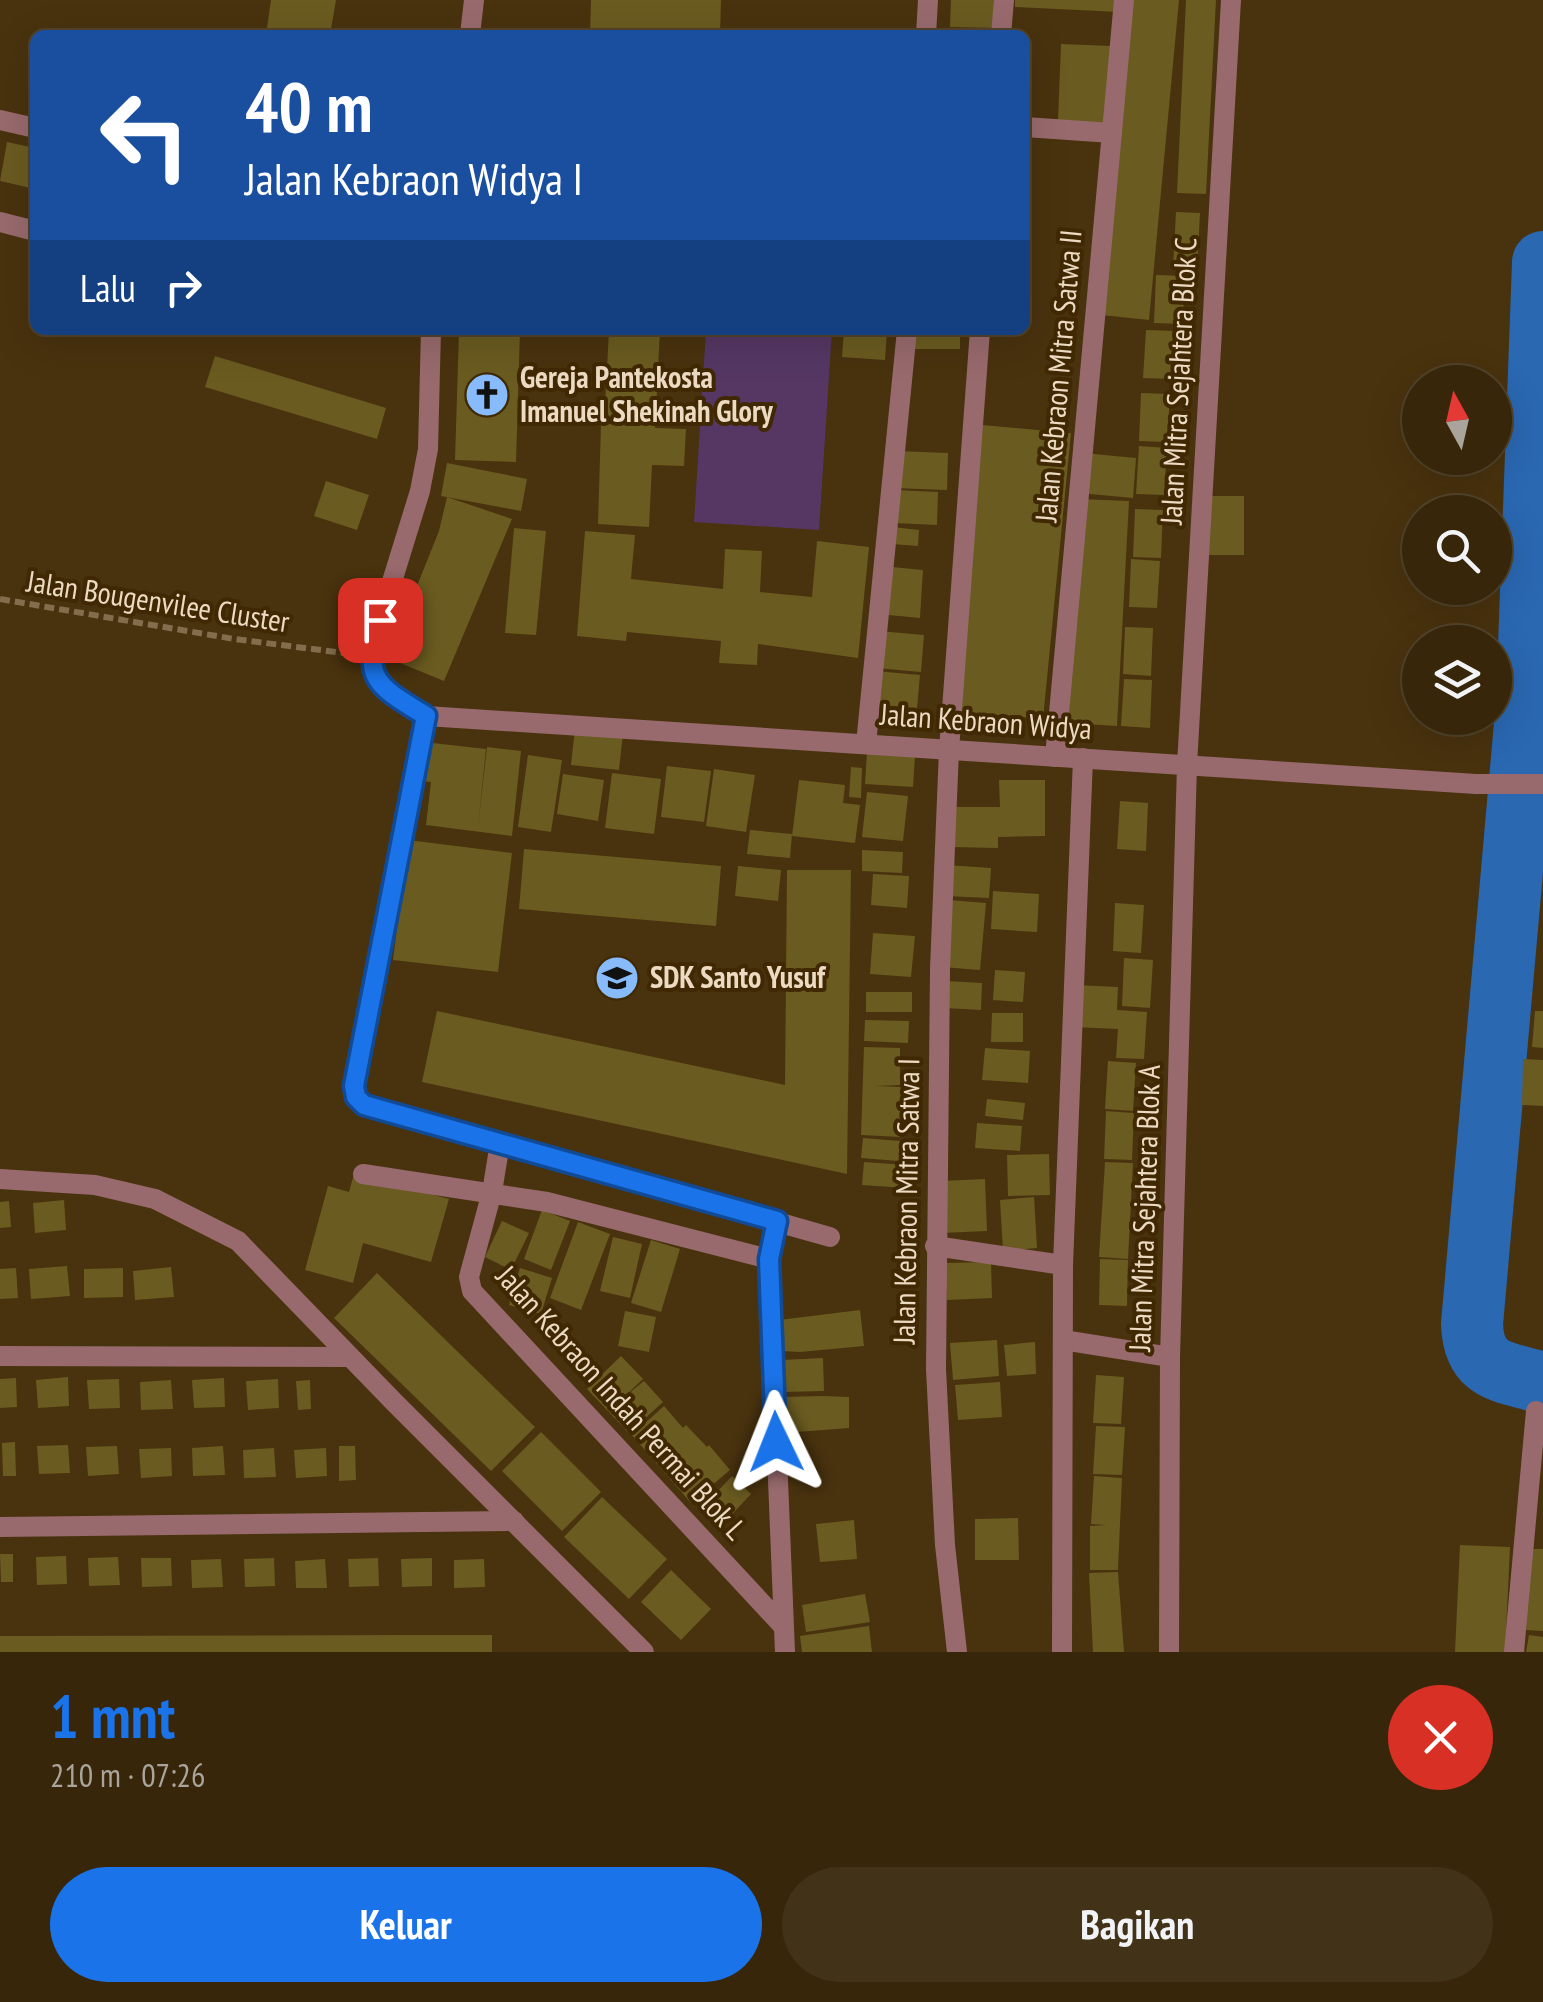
<!DOCTYPE html>
<html lang="id">
<meta charset="utf-8">
<style>
:root{--surface:#37260a;--page:#423218;--text:#f1f3f6;--muted:#aaa59c;--line:#51432b;--accent:#1a73e8}
body{margin:0;font-family:"PT Sans Narrow",sans-serif;background:var(--page);color:var(--text);height:100vh;display:flex;flex-direction:column;font-size:38px;white-space:nowrap}
*{box-sizing:border-box;margin:0}
p{font-size:32px;color:var(--muted)}
.icon{flex:none;width:55px;height:55px;fill:none;stroke:currentColor;stroke-width:2;stroke-linecap:round;stroke-linejoin:round}
.map{position:relative;height:1652px;overflow:hidden}
.panel{display:flex;flex-direction:column;background:var(--surface);flex:1}
.panel>*{flex:none}
.hud{position:absolute;left:30px;top:30px;width:1000px;height:305px;border-radius:15px;box-shadow:0 10px 40px #0002,0 0 0 2px var(--line);background:#1a4fa0;color:#fff;overflow:hidden}
.needle{width:65px;rotate:352deg}
.buttons{position:absolute;left:1402px;top:365px;display:grid;gap:20px}
.buttons a{display:grid;place-items:center;width:110px;height:110px;border-radius:50%;background:var(--surface);box-shadow:0 10px 40px #0002,0 0 0 2px var(--line);font-size:50px}
.pin{position:absolute;display:grid;place-items:center;width:85px;height:85px;color:#fff;margin:-42px;border-radius:20px;box-shadow:0 5px 15px #0006}
.me{position:absolute;width:110px;margin:-55px;rotate:358deg;stroke-linejoin:round;filter:drop-shadow(0 0 8px #0008)}
.turn{display:flex;align-items:center;gap:35px;height:210px;padding:0 50px;font-size:45px}
.turn .icon{width:130px;height:130px;stroke-width:2.5}
.turn b{display:block;font-size:70px;line-height:85px}
.then{display:flex;align-items:center;height:95px;padding:0 50px;background:#0003;gap:20px;font-size:38px}
.round{display:grid;place-items:center;flex:none;width:105px;height:105px;border-radius:52px;background:var(--page)}
.overview{display:flex;align-items:center;justify-content:space-between;height:170px;padding:0 50px}
h1{font-size:60px;font-weight:700;line-height:75px;color:var(--accent)}
.button{display:flex;gap:20px;margin-top:auto;padding:20px 50px}
.button a{flex:1;height:115px;border-radius:60px;background:var(--accent);color:#fff;font-size:40px;font-weight:700;line-height:115px;text-align:center}
.button a+a{background:var(--page);color:var(--text)}
.map>svg:first-child{display:block}
.grass{fill:#563764}
.lines{fill:none;stroke-linecap:round;stroke-linejoin:round}
.river{stroke:#2a68b2;stroke-width:62}
.building{fill:#6a5b20}
.path{stroke:#826d4d;stroke-width:6;stroke-dasharray:10 5;stroke-linecap:butt}
.service{stroke:#986a6d;stroke-width:20}
.minor{stroke:#986a6d;stroke-width:20}
.route-casing{stroke:#114b97;stroke-width:25}
.route{stroke:#1a73e8;stroke-width:18}
.labels{text-anchor:middle;stroke-width:8;stroke-linejoin:round;paint-order:stroke}
.street-label{font-size:30px;fill:#ecdac2;stroke:#3f2802}
.poi-label{font-size:30px;font-weight:bold;fill:#ecdac2;stroke:#3f2802;text-anchor:start}
</style>
<div class="map">
<svg width="1543" height="1652" viewBox="0 0 1543 1652">
<rect width="100%" height="100%" fill="#49320e"/>
<!-- grass -->
<polygon class="grass" points="706,330 832,330 819,530 694,522"/>
<g class="lines">
<!-- river -->
<path class="river" d="M1543,262l-16,439 -55,623c2,49 31,47 71,59"/>
</g>
<!-- building -->
<g class="building">
<polygon points="271,0 336,0 330,35 266,35"/>
<polygon points="591,0 721,0 720,35 590,35"/>
<polygon points="951,0 1001,0 1001,28 950,27"/>
<polygon points="1015,0 1120,0 1119,12 1015,7"/>
<polygon points="1132,0 1179,0 1149,320 1102,315"/>
<polygon points="1186,0 1216,0 1206,194 1177,193"/>
<polygon points="1061,44 1112,46 1108,123 1058,120"/>
<polygon points="7,142 35,148 35,189 0,181"/>
<polygon points="1176,212 1200,213 1197,271 1173,269"/>
<polygon points="1156,275 1185,276 1183,324 1154,323"/>
<polygon points="459,330 520,330 516,462 455,460"/>
<polygon points="609,330 660,330 655,428 686,429 684,466 652,465 649,527 598,524 601,424 604,424"/>
<polygon points="844,330 887,330 885,360 842,357"/>
<rect x="909" y="330" width="51" height="19"/>
<polygon points="1146,330 1174,331 1172,379 1143,378"/>
<polygon points="215,356 386,408 377,439 205,387"/>
<polygon points="1141,393 1170,394 1167,442 1139,441"/>
<polygon points="982,425 1071,433 1043,719 955,711"/>
<polygon points="1139,446 1167,448 1164,495 1136,494"/>
<polygon points="896,451 948,453 947,490 895,488"/>
<polygon points="1083,453 1136,458 1133,498 1079,493"/>
<polygon points="447,463 527,479 521,511 441,496"/>
<polygon points="326,481 369,495 357,530 314,516"/>
<polygon points="895,490 938,492 937,525 894,523"/>
<polygon points="1204,496 1244,496 1244,555 1205,555"/>
<polygon points="447,497 512,519 444,681 388,658 439,531"/>
<polygon points="1079,499 1129,501 1117,726 1068,723"/>
<polygon points="1135,509 1163,510 1161,558 1133,557"/>
<polygon points="893,527 919,530 918,546 891,544"/>
<polygon points="514,528 546,531 536,635 505,633"/>
<polygon points="585,531 635,535 631,579 723,589 725,549 762,551 760,592 812,597 817,541 869,547 858,658 758,644 757,665 719,663 721,641 627,632 626,641 577,636"/>
<polygon points="1131,559 1160,561 1157,608 1129,607"/>
<polygon points="892,567 923,570 920,618 888,615"/>
<polygon points="1125,627 1153,628 1151,676 1123,674"/>
<polygon points="879,631 924,635 921,672 876,668"/>
<polygon points="875,671 920,675 917,708 872,704"/>
<polygon points="1124,679 1152,680 1150,728 1121,726"/>
<polygon points="575,729 623,733 619,770 571,765"/>
<polygon points="424,742 486,749 478,826 487,747 521,751 512,836 426,825 431,782 420,781"/>
<polygon points="867,753 915,755 913,787 865,784"/>
<polygon points="528,755 562,760 551,832 518,827"/>
<polygon points="667,766 711,771 704,822 661,817"/>
<polygon points="851,767 862,768 861,798 849,797"/>
<polygon points="714,769 755,775 746,832 706,826"/>
<polygon points="612,773 661,779 654,834 605,828"/>
<polygon points="563,774 604,780 598,821 557,814"/>
<polygon points="799,780 845,785 843,803 860,805 855,843 792,836"/>
<polygon points="999,780 1045,780 1045,836 998,837 998,848 951,847 951,807 1000,807"/>
<polygon points="867,792 908,796 903,841 862,837"/>
<polygon points="1120,801 1148,803 1146,851 1117,849"/>
<polygon points="750,830 792,834 790,858 747,854"/>
<polygon points="408,840 512,853 498,972 393,960"/>
<polygon points="524,849 721,866 716,926 519,909"/>
<polygon points="862,850 903,852 902,873 862,871"/>
<polygon points="947,865 991,868 989,898 945,896"/>
<polygon points="738,866 781,870 778,901 735,896"/>
<polygon points="787,870 851,870 847,1174 422,1082 437,1011 785,1085"/>
<polygon points="873,874 909,876 907,908 871,905"/>
<polygon points="993,891 1039,894 1037,932 991,929"/>
<polygon points="949,900 986,903 980,970 942,967"/>
<polygon points="1115,903 1144,905 1141,953 1113,951"/>
<polygon points="873,933 915,936 911,977 870,974"/>
<polygon points="1124,958 1153,960 1150,1008 1122,1006"/>
<polygon points="995,970 1025,972 1023,1002 993,1000"/>
<polygon points="946,981 982,983 981,1010 944,1008"/>
<polygon points="1076,985 1118,987 1117,1010 1147,1012 1144,1059 1116,1058 1118,1029 1074,1027"/>
<rect x="866" y="992" width="46" height="20"/>
<polygon points="1535,1011 1543,1011 1543,1048 1532,1047"/>
<polygon points="992,1013 1023,1013 1023,1042 991,1042"/>
<polygon points="865,1020 909,1021 908,1043 864,1041"/>
<polygon points="864,1047 900,1048 900,1085 876,1086 902,1087 900,1137 861,1135"/>
<polygon points="985,1048 1030,1051 1028,1083 982,1080"/>
<polygon points="1523,1059 1543,1060 1543,1106 1522,1105"/>
<polygon points="1108,1061 1136,1063 1133,1111 1105,1109"/>
<polygon points="987,1099 1025,1103 1023,1120 985,1116"/>
<polygon points="1106,1111 1134,1113 1132,1160 1104,1159"/>
<polygon points="977,1123 1022,1126 1020,1151 975,1148"/>
<polygon points="863,1138 913,1142 911,1162 861,1158"/>
<polygon points="1049,1154 1050,1195 1008,1196 1007,1155"/>
<polygon points="864,1162 907,1165 906,1188 862,1185"/>
<polygon points="1105,1162 1133,1163 1128,1259 1099,1257"/>
<polygon points="354,1174 449,1199 431,1262 363,1243 353,1283 305,1270 328,1186 349,1192"/>
<polygon points="985,1179 987,1231 942,1233 940,1181"/>
<polygon points="1034,1197 1037,1248 1003,1251 1000,1200"/>
<polygon points="64,1200 66,1230 35,1233 33,1203"/>
<polygon points="9,1201 11,1227 0,1228 0,1202"/>
<polygon points="542,1210 570,1221 551,1270 524,1259"/>
<polygon points="502,1221 529,1233 511,1270 485,1257"/>
<polygon points="578,1222 610,1234 581,1310 550,1298"/>
<polygon points="613,1237 642,1244 630,1298 600,1291"/>
<polygon points="651,1240 680,1249 661,1312 631,1303"/>
<polygon points="1100,1259 1128,1260 1127,1306 1099,1305"/>
<polygon points="991,1262 992,1298 947,1300 945,1263"/>
<polygon points="67,1266 70,1296 31,1299 29,1269"/>
<polygon points="171,1267 174,1297 135,1300 133,1271"/>
<polygon points="16,1268 18,1298 0,1299 0,1269"/>
<polygon points="123,1268 123,1297 84,1298 84,1269"/>
<polygon points="520,1268 552,1278 541,1314 509,1305"/>
<polygon points="377,1273 535,1427 491,1471 334,1318"/>
<polygon points="860,1310 864,1346 800,1352 780,1351 779,1320"/>
<polygon points="625,1311 656,1317 649,1352 618,1346"/>
<polygon points="997,1340 999,1376 953,1380 950,1343"/>
<polygon points="1035,1342 1036,1374 1007,1376 1004,1345"/>
<polygon points="621,1356 643,1379 623,1398 644,1381 663,1402 629,1433 587,1389"/>
<polygon points="823,1358 824,1391 783,1392 782,1360"/>
<polygon points="1096,1375 1124,1377 1121,1424 1093,1423"/>
<polygon points="68,1377 69,1406 38,1408 36,1380"/>
<polygon points="16,1378 17,1407 0,1408 0,1379"/>
<polygon points="224,1378 225,1407 194,1408 192,1380"/>
<polygon points="119,1379 120,1408 89,1409 87,1380"/>
<polygon points="278,1379 279,1408 248,1410 246,1381"/>
<polygon points="171,1380 173,1409 141,1410 140,1382"/>
<polygon points="310,1380 311,1409 298,1410 296,1381"/>
<polygon points="1000,1382 1002,1417 958,1420 955,1385"/>
<polygon points="822,1396 849,1397 849,1428 783,1433 782,1397"/>
<polygon points="664,1406 683,1428 686,1425 707,1447 709,1445 730,1470 691,1503 632,1435"/>
<polygon points="1096,1426 1125,1427 1122,1475 1093,1474"/>
<polygon points="541,1432 601,1492 562,1531 502,1471"/>
<polygon points="15,1442 16,1476 3,1476 2,1443"/>
<polygon points="68,1445 70,1473 39,1474 37,1446"/>
<polygon points="117,1446 119,1474 88,1476 86,1447"/>
<polygon points="223,1446 225,1475 193,1476 192,1448"/>
<polygon points="339,1446 355,1446 356,1480 339,1481"/>
<polygon points="171,1448 172,1476 141,1478 139,1449"/>
<polygon points="274,1448 276,1477 244,1478 243,1450"/>
<polygon points="326,1448 327,1476 296,1478 294,1450"/>
<polygon points="732,1476 751,1494 721,1526 702,1508"/>
<polygon points="1094,1476 1122,1478 1118,1570 1090,1570 1090,1526 1106,1525 1091,1524"/>
<polygon points="602,1497 667,1559 629,1599 564,1537"/>
<polygon points="1018,1518 1019,1560 975,1560 975,1519"/>
<polygon points="854,1520 857,1559 820,1562 816,1524"/>
<polygon points="1460,1545 1510,1547 1505,1652 1455,1652"/>
<polygon points="1530,1549 1543,1549 1543,1631 1526,1630"/>
<polygon points="0,1554 13,1554 13,1582 1,1582"/>
<polygon points="66,1556 67,1584 37,1585 36,1557"/>
<polygon points="118,1557 120,1585 89,1586 88,1558"/>
<polygon points="141,1558 171,1558 172,1586 142,1587"/>
<polygon points="274,1558 275,1586 245,1587 244,1559"/>
<polygon points="378,1558 379,1586 349,1587 348,1559"/>
<polygon points="432,1558 432,1586 402,1587 401,1559"/>
<polygon points="221,1559 223,1587 192,1588 191,1560"/>
<polygon points="325,1559 327,1588 296,1588 295,1561"/>
<polygon points="484,1559 485,1587 454,1588 454,1560"/>
<polygon points="671,1570 711,1609 681,1640 641,1602"/>
<polygon points="1118,1572 1124,1652 1093,1652 1089,1573"/>
<polygon points="865,1594 870,1622 806,1632 802,1605"/>
<polygon points="869,1626 872,1652 802,1652 800,1636"/>
<polygon points="419,1635 492,1635 492,1652 0,1652 0,1636"/>
<polygon points="1529,1635 1543,1637 1543,1652 1526,1652"/>
</g>
<g class="lines">
<!-- path -->
<polyline class="path" points="0,599 234,639 344,653"/>
<!-- service -->
<g class="service">
<polyline points="926,35 928,0"/>
<polyline points="0,120 35,128"/>
<polyline points="866,744 907,330"/>
</g>
<!-- minor -->
<g class="minor">
<polyline points="470,35 474,0"/>
<polyline points="1001,35 1004,0"/>
<polyline points="1025,127 1112,133"/>
<polyline points="0,222 35,231"/>
<path d="M431,330l-3,119 -8,42 -51,165c9,31 31,44 57,60l1050,68h67"/>
<polyline points="426,716 354,1087 356,1097 364,1105 830,1237"/>
<polyline points="1055,757 1124,0"/>
<polyline points="500,1143 492,1192 469,1277 472,1291 783,1626"/>
<polyline points="363,1174 547,1202 769,1259"/>
<polyline points="0,1179 95,1185 155,1199 238,1241 395,1403 644,1652"/>
<polyline points="777,1221 769,1259 785,1652"/>
<polyline points="935,1246 1063,1265"/>
<polyline points="1063,1340 1170,1357"/>
<polyline points="0,1356 349,1357"/>
<polyline points="0,1527 514,1521"/>
<polyline points="957,1652 945,1545 936,1369 940,969 949,750 980,330"/>
<polyline points="1062,1652 1063,1265 1083,758"/>
<polyline points="1169,1652 1170,1357 1187,765 1231,0"/>
<polyline points="1514,1652 1536,1411"/>
</g>
</g>
<g class="lines">
<defs>
<path id="route" d="M380,620c-18,60 -4,65 46,96l-72,370 2,11 8,8 413,116 -8,38 7,183"/>
</defs>
<!-- route casing -->
<use href="#route" class="route-casing"/>
<!-- route -->
<use href="#route" class="route"/>
</g>
<!-- icons -->
<defs>
<symbol id="church-disc" viewBox="-11 -11 22 22"><circle r="9.5" fill="#87bbfb" stroke="#3f2802"/><path d="M-1.2-6h2.4v3.5h3.3v2.4h-3.3V6h-2.4V-.1h-3.3v-2.4h3.3Z" fill="#111"/></symbol>
<symbol id="school-disc" viewBox="-11 -11 22 22"><circle r="9.5" fill="#87bbfb" stroke="#3f2802"/><path d="M0-5L7-2L0 1L-7-2ZM-4 1L0 2.5L4 1V4Q0 6-4 4Z" fill="#111"/></symbol>
</defs>
<g fill-rule="evenodd">
<use href="#church-disc" x="462" y="370" width="50" height="50"/>
<use href="#school-disc" x="592" y="953" width="50" height="50"/>
</g>
<g class="labels">
<!-- street labels -->
<g class="street-label">
<text transform="translate(1059 376) rotate(-85)" y="10">Jalan Kebraon Mitra Satwa II</text>
<text transform="translate(1179 381) rotate(-87)" y="10">Jalan Mitra Sejahtera Blok C</text>
<text transform="translate(158 602) rotate(9)" y="10">Jalan Bougenvilee Cluster</text>
<text transform="translate(986 722) rotate(4)" y="10">Jalan Kebraon Widya</text>
<text transform="translate(907 1201) rotate(-89)" y="10">Jalan Kebraon Mitra Satwa I</text>
<text transform="translate(1145 1208) rotate(-88)" y="10">Jalan Mitra Sejahtera Blok A</text>
<text transform="translate(621 1403) rotate(48)" y="10">Jalan Kebraon Indah Permai Blok L</text>
</g>
<!-- poi labels -->
<g class="poi-label">
<text x="520" y="388">Gereja Pantekosta<tspan x="520" dy="34">Imanuel Shekinah Glory</tspan></text>
<text x="650" y="988">SDK Santo Yusuf</text>
</g>
</g>
</svg>
<div class="buttons">
<a><svg class="needle" viewBox="-14 -14 28 28"><path d="M0-13l5 13h-10z" fill="#e53935"/><path d="M0 13l5-13h-10z" fill="#aaa59c"/></svg></a>
<a><svg class="icon" aria-label="search" viewBox="0 0 24 24"><circle cx="10" cy="10" r="6"/><path d="M15 15l6 6"/></svg></a>
<a><svg class="icon" aria-label="layers" viewBox="0 0 24 24"><path d="M12 4l9 5-9 5-9-5zM3 14l9 5 9-5"/></svg></a>
</div>
<div class="pin" style="left:380px;top:620px;background:#d93025"><svg class="icon" aria-label="arrive" viewBox="0 0 24 24"><path d="M6 21V4h12l-3 4 3 4H6"/></svg></div>
<svg class="me" style="left:776px;top:1442px" viewBox="-20 -20 40 40"><path d="M0-17L14 15 0 8-14 15z" fill="#1a73e8" stroke="#fff" stroke-width="4"/></svg>
<div class="hud">
<div class="turn"><svg class="icon" aria-label="left" viewBox="0 0 24 24"><path d="M17 20v-9H6M10 6l-5 5 5 5"/></svg><div><b>40 m</b>Jalan Kebraon Widya I</div></div>
<div class="then">Lalu<svg class="icon" aria-label="right" viewBox="0 0 24 24"><path d="M7 20v-9h11M14 6l5 5-5 5"/></svg></div>
</div>
</div>
<section class="panel">
<div class="overview"><div><h1>1 mnt</h1><p>210 m · 07:26</p></div><a class="round" style="background:#d93025;color:#fff"><svg class="icon" aria-label="close" viewBox="0 0 24 24"><path d="M6 6l12 12M18 6L6 18"/></svg></a></div>
<div class="button"><a>Keluar</a><a>Bagikan</a></div>
</section>
